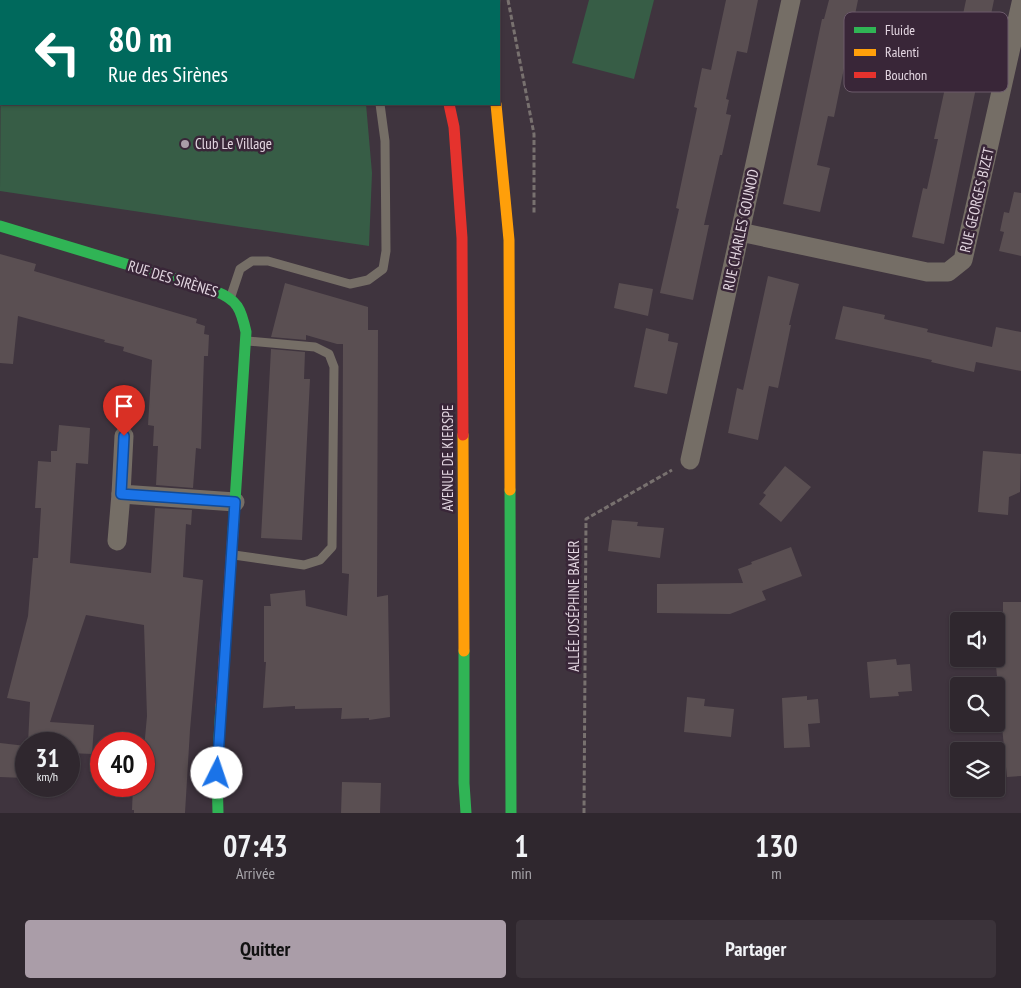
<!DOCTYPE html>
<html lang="fr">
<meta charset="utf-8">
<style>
:root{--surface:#2f272e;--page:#3b333a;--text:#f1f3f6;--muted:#a7a5aa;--line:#4a444a;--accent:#aa9da8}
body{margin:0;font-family:"PT Sans Narrow",sans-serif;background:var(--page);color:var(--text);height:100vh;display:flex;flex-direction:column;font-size:19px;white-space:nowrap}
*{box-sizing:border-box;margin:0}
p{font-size:16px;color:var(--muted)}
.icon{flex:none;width:28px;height:28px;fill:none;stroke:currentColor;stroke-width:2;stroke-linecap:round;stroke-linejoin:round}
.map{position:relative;height:813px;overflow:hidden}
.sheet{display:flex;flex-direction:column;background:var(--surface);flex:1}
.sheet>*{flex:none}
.top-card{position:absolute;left:0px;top:0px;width:500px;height:105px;box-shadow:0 1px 4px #0004,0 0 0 1px var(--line);background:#00695c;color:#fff;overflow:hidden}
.buttons{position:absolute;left:950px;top:612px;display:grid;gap:10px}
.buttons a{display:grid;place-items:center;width:55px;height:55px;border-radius:5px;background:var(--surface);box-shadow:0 1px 4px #0004,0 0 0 1px var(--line);font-size:25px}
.speed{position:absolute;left:15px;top:732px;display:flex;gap:10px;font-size:25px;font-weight:700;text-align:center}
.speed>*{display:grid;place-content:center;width:65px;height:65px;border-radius:50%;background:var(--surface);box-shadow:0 1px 4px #0004,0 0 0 1px var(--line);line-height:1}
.speed small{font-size:12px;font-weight:400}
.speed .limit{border:8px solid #d22;background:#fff;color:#111}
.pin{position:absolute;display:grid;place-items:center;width:42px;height:42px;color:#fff;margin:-51px -21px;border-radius:50% 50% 50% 0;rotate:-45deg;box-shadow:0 0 5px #0007}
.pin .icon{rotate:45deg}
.me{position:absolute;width:55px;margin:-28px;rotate:4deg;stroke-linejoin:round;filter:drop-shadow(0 0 4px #0008)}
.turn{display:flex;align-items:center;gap:18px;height:105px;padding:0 25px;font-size:22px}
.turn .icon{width:65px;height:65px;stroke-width:2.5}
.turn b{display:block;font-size:35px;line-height:42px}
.eta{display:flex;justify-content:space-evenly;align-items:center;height:85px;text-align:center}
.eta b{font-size:30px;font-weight:700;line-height:35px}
.cta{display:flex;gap:10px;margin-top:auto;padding:10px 25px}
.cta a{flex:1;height:58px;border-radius:5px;background:var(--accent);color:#111;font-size:20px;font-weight:700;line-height:58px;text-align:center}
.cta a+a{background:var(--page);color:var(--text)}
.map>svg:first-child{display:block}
.green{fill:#375d46}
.building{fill:#5a4f52}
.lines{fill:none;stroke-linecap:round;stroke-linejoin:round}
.path{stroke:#78716f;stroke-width:3;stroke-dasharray:5 2.5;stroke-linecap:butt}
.lane{stroke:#756e66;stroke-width:9}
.street{stroke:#756e66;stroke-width:19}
.fast{stroke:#30b455;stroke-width:11}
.slow{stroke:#ff9f0a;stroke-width:11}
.jam{stroke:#e5322d;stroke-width:11}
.route-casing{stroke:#114b97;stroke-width:12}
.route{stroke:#1a73e8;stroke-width:9}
.poi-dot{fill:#aa9da8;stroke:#392638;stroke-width:2}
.labels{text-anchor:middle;stroke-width:5;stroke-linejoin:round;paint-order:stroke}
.poi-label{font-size:15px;fill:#e3d6e1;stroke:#392638;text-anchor:start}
.street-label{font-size:15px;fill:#e3d6e1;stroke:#392638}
.key{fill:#392638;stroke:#6c5b6b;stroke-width:1}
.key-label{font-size:14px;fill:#e3d6e1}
</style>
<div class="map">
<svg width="1021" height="813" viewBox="0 0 1021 813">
<rect width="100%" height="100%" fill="#3f343e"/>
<!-- green -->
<g class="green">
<rect x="5" y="0" width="341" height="1"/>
<polygon points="589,0 654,0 634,79 572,63"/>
<polygon points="1,36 1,104 366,104 372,173 369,246 0,191"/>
</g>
<!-- building -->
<g class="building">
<polygon points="726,0 758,0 747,53 737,51 726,99 729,100 726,114 731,115 722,155 720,155 704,225 709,225 693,300 660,293 679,209 676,208 697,108 694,107 702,68 711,70"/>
<polygon points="829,0 858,0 834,117 828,116 817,165 830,168 820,212 783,204 822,19 824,19"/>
<polygon points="966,0 994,0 944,244 912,237 923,188 927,189 938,139 934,139 945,88 948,88 958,39 953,38 957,19 962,19"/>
<polygon points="1014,192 1021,193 1021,256 999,251 1004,232 1000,231 1004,212 1009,213"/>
<polygon points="0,254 36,264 34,271 197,319 196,323 205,326 204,334 209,335 208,356 204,356 201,449 196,448 193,488 156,485 158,446 153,446 154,426 148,425 152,360 123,351 124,347 104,342 105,340 18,316 13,364 0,363"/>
<polygon points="768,276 799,284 789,325 791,325 778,388 769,386 758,440 728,433 737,388 743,390"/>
<polygon points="285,283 368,307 368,330 378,330 377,597 388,595 390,717 369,720 369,718 341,719 342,708 295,709 295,706 263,708 266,662 264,662 264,606 271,606 270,594 305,590 306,606 347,616 349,574 342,573 343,344 337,344 306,335 306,340 271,337"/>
<polygon points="619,283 653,289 648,316 614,308"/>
<polygon points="843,306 885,315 884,319 928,329 927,332 992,347 996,327 1021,332 1021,371 976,362 974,372 931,362 932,360 835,339"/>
<polygon points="646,328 669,334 668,341 678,343 667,394 634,387"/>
<polygon points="271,349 305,352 304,379 310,379 302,540 261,538"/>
<polygon points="59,425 90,428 88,464 76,463 70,563 151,573 155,508 192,510 191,525 186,524 183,577 203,580 190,730 185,813 134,813 134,810 132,810 133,786 144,786 144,749 147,716 144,625 86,615 50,722 94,725 92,754 69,753 69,744 28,744 30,702 7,698 28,616 33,558 38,558 41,508 35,508 38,461 51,462 51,451 57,451"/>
<polygon points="983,451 1021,454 1020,492 1009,497 1008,515 978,512"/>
<polygon points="785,466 811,487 781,522 759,504 766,495 763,493"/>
<polygon points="612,520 638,522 637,526 664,528 660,558 608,551"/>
<polygon points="791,547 802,576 762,591 766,600 730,614 657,613 657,584 743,583 738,569 752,564 751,562"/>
<polygon points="1003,602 1021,602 1021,776 1007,777 996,666 996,641 999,641 999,638 1003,638"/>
<polygon points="896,659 897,665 910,664 912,691 898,692 899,696 870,698 867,662"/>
<polygon points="807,696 807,700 818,699 820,723 808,724 810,747 784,748 782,698"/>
<polygon points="687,697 705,699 704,706 734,709 731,737 684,732"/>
<polygon points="0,743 26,746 26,778 0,777"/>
<polygon points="342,782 381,783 380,813 341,813"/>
</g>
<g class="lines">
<!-- path -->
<g class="path">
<polyline points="508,0 534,134 534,215"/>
<polyline points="584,813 586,519 672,470"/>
</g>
<!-- lane -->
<g class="lane">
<polyline points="360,0 360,1"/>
<polyline points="231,296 240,269 252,261 268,261 350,284 368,280 383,269 386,251 385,141 380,104"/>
<polyline points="234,555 304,565 320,560 332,547 334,367 329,354 315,347 248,341"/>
</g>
<!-- street -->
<g class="street">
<polyline points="740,232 927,272 948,272 963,260 1021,3"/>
<polyline points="124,436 121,494 235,502"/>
<polyline points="690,460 791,0"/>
<polyline points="117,541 121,494"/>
</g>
<!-- fast -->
<g class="fast">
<polyline points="477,0 477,1"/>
<path d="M0,226l215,65c23,9 26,18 31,41l-13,200"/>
<polyline points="510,490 511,813"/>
<polyline points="464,651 464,783 466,813"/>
<polyline points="218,813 217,773 221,705"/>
</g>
<!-- slow -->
<g class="slow">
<polyline points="496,104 509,240 510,490"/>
<polyline points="463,435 464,651"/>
</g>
<!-- jam -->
<g class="jam">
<polyline points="427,0 428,1"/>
<polyline points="449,104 454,127 462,238 463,435"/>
<polyline points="221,705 233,532"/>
</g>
</g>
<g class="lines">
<defs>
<polyline id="route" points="124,436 121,494 235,502 217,773"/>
</defs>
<!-- route casing -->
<use href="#route" class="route-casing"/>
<!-- route -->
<use href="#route" class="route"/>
</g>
<!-- markers -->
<circle class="poi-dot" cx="185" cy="144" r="5"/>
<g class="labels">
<!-- poi labels -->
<g class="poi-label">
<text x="195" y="149">Club Le Village</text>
</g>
<!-- street labels -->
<g class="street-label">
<text transform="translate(977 200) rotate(-77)" y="5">RUE GEORGES BIZET</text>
<text transform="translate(741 230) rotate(-78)" y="5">RUE CHARLES GOUNOD</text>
<text transform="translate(173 279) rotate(17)" y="5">RUE DES SIRÈNES</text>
<text transform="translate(448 458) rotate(-90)" y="5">AVENUE DE KIERSPE</text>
<text transform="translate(574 606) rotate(-90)" y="5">ALLÉE JOSÉPHINE BAKER</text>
</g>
</g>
<!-- legend -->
<rect x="844" y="12" width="164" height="80" rx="8" class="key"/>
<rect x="854" y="27" width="22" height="6" fill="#30b455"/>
<rect x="854" y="49" width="22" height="7" fill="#ff9f0a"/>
<rect x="854" y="72" width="22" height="6" fill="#e5322d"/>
<g class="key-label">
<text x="885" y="35">Fluide</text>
<text x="885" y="57">Ralenti</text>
<text x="885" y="80">Bouchon</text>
</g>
</svg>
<div class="buttons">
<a><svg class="icon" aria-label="sound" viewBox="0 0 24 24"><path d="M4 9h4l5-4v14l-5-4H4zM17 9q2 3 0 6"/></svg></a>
<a><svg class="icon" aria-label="search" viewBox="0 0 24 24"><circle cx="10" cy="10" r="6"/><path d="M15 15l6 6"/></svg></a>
<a><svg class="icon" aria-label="layers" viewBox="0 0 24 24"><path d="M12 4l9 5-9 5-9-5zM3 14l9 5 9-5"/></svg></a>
</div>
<div class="speed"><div>31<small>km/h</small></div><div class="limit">40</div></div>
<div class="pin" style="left:124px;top:436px;background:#d93025"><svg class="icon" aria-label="arrive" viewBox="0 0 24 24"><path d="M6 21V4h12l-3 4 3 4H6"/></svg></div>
<svg class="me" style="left:217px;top:773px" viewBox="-20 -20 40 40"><circle r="19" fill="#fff"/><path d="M0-13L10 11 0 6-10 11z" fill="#1a73e8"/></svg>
<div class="top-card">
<div class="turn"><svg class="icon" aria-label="left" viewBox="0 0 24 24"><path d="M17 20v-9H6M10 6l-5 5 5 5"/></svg><div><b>80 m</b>Rue des Sirènes</div></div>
</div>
</div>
<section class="sheet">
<div class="eta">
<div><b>07:43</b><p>Arrivée</p></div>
<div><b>1</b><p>min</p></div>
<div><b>130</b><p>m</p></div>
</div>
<div class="cta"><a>Quitter</a><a>Partager</a></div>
</section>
